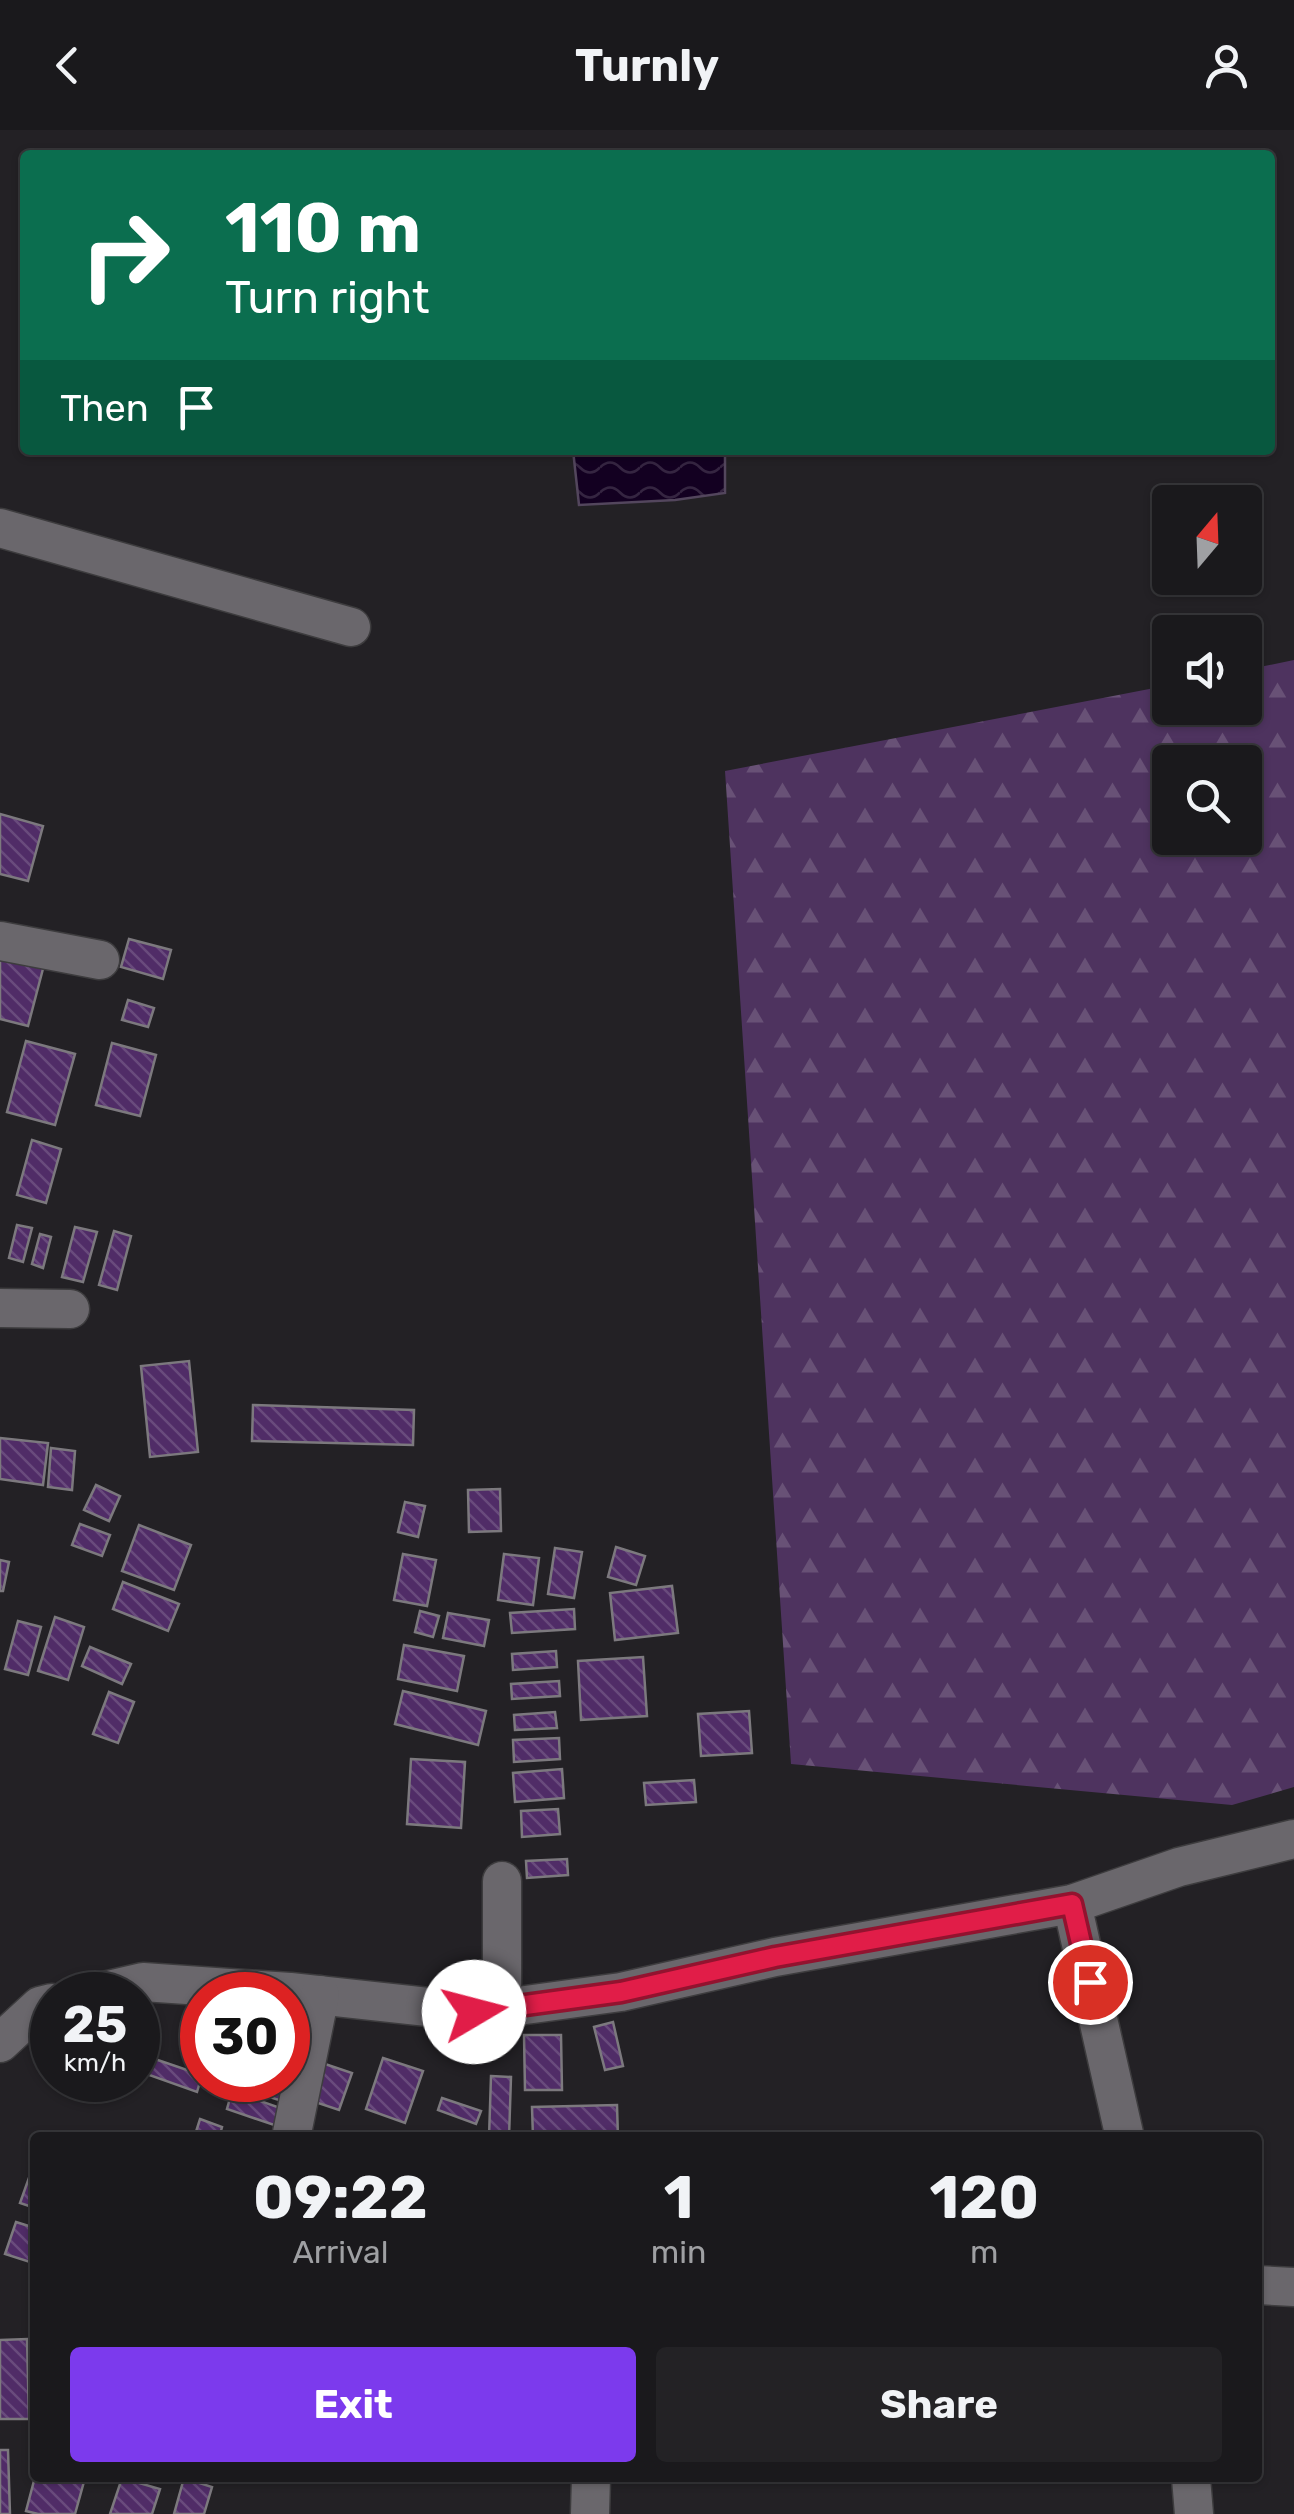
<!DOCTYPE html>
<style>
:root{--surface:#1a191c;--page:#232225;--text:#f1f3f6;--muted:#9fa0a3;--line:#38383b;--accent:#7c3aed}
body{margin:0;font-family:Rubik,sans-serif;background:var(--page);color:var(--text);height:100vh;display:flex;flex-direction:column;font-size:38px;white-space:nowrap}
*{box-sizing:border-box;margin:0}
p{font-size:32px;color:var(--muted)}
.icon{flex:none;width:55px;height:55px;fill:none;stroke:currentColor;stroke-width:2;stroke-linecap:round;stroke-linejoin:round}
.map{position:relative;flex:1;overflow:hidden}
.drawer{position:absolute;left:30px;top:2002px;width:1232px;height:350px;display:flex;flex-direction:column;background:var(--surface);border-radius:10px;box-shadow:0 2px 8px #0004,0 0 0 2px var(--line)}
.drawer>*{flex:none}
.banner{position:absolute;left:20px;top:20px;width:1255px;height:305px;border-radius:10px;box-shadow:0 2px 8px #0004,0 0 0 2px var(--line);background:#0b6e4f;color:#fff;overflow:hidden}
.needle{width:65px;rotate:19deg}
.fabs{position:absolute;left:1152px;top:355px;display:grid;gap:20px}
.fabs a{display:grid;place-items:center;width:110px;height:110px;border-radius:10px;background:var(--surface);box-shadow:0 2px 8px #0004,0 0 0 2px var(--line);font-size:50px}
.speed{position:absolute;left:30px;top:1842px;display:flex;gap:20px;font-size:50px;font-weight:700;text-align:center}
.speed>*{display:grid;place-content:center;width:130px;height:130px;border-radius:50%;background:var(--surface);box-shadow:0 2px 8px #0004,0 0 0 2px var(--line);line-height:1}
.speed small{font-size:25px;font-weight:400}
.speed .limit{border:15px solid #d22;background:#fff;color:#111}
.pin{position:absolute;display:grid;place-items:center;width:85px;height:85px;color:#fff;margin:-42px;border:5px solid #fff;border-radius:50%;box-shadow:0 2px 10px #0007}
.me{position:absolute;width:110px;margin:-55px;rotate:82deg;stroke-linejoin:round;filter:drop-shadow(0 0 8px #0008)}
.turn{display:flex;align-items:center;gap:35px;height:210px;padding:0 40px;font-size:45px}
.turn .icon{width:130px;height:130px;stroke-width:2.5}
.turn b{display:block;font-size:70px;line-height:85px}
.then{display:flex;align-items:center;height:95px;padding:0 40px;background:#0003;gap:20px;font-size:38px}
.eta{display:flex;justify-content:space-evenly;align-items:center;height:170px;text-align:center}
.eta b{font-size:60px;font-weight:700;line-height:70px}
.action{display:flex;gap:20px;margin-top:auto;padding:20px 40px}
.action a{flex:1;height:115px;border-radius:10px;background:var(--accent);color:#fff;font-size:40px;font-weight:700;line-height:115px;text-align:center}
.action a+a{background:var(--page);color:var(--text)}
header{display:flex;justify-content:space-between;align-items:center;height:130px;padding:0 40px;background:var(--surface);font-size:45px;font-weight:700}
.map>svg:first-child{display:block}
.forest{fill:url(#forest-firs);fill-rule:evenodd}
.water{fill:url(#water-waves);stroke:#53465d;stroke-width:2.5}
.building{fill:url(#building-back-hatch);stroke:#7c797e;stroke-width:2.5}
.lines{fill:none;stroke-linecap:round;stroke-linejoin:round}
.street-casing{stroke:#3d3c3e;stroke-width:41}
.street{stroke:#6a676c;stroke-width:38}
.route-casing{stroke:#92132f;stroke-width:25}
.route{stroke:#e11d48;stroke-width:18}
</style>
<header><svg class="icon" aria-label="back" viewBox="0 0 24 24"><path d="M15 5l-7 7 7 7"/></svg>Turnly<svg class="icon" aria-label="person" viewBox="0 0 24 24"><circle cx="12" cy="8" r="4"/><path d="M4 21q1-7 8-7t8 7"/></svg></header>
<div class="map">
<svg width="1294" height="2384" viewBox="0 0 1294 2384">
<defs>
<pattern id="forest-firs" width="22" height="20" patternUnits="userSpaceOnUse" patternTransform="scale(2.5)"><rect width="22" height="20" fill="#4e335f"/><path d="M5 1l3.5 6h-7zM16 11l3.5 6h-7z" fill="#685176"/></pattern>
<pattern id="water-waves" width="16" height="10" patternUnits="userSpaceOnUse" patternTransform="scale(2.5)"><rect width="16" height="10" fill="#130021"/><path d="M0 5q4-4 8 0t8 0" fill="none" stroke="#352541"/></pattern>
<pattern id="building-back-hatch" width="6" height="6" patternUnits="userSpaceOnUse" patternTransform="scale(2.5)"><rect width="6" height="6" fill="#502c67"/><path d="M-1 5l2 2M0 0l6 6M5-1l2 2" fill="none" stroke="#694b7d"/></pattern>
</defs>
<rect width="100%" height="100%" fill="#232125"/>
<!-- forest -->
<path class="forest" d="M1294,530v1127l-62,18 -441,-41 -66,-993 445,-86v23h75v-38zM1170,632h75v76h-75z"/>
<!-- water -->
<polygon class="water" points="573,320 725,320 725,363 675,370 579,375"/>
<!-- building -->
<g class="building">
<polygon points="0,684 43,696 28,751 0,744"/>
<polygon points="129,809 171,820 163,849 121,837"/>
<polygon points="0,823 44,835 28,896 0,889"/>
<polygon points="128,870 154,878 148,897 122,890"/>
<polygon points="26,911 75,924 55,995 7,982"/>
<polygon points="112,913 156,925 140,986 96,975"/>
<polygon points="32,1010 61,1019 46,1073 17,1065"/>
<polygon points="17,1095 32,1098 23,1132 9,1128"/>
<polygon points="75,1097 97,1102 83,1152 62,1147"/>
<polygon points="114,1101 131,1106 117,1160 99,1155"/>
<polygon points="40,1104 51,1107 43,1138 32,1134"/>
<polygon points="189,1231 198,1322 150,1327 141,1236"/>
<polygon points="253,1275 414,1280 413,1315 252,1311"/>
<polygon points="0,1308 48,1313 43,1355 0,1349"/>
<polygon points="51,1318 75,1321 72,1360 48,1357"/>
<polygon points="96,1355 120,1366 109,1391 84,1380"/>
<polygon points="500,1359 501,1401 469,1402 468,1360"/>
<polygon points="405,1372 425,1376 418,1407 398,1402"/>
<polygon points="80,1394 110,1405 102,1426 72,1415"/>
<polygon points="139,1395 191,1415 174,1460 122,1441"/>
<polygon points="616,1417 645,1426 636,1455 608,1447"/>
<polygon points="555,1418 582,1422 574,1468 548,1464"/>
<polygon points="403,1424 436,1430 427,1476 394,1470"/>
<polygon points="504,1424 539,1428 533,1475 498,1470"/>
<polygon points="0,1430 9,1432 3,1461 0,1461"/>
<polygon points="123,1452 179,1474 168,1501 113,1479"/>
<polygon points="672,1456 678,1503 615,1510 610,1463"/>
<polygon points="574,1479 575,1499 512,1503 510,1483"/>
<polygon points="420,1481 439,1486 433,1507 415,1502"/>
<polygon points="448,1483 489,1490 484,1516 443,1508"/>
<polygon points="55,1487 84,1497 68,1550 38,1541"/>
<polygon points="18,1491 41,1497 28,1545 5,1539"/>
<polygon points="404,1515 464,1526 457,1561 398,1549"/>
<polygon points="90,1517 131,1534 122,1554 82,1536"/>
<polygon points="556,1521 557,1537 513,1540 512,1524"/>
<polygon points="643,1527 647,1586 581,1590 578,1531"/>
<polygon points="559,1551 560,1566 512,1569 511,1554"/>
<polygon points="403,1561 486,1581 478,1615 395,1594"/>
<polygon points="109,1562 134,1572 118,1613 93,1604"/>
<polygon points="749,1581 752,1623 701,1626 698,1584"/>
<polygon points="555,1582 557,1598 515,1600 514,1585"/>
<polygon points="559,1608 560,1629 514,1632 513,1610"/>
<polygon points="411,1629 465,1632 461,1698 407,1694"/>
<polygon points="562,1639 564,1668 515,1672 513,1643"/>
<polygon points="694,1650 696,1672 646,1675 644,1653"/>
<polygon points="558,1679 560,1704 522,1707 521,1681"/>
<polygon points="567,1729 568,1745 527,1748 526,1731"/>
<polygon points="613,1892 623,1936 605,1940 594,1897"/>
<polygon points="524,1905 561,1905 562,1960 525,1960"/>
<polygon points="143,1925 202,1945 197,1962 138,1941"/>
<polygon points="383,1928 423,1941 405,1993 366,1979"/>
<polygon points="325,1934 352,1943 339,1980 312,1971"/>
<polygon points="491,1946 511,1947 509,2008 489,2008"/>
<polygon points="258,1950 288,1950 291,1974 254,1962"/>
<polygon points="232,1961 283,1979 277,1996 227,1979"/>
<polygon points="442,1968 481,1981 476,1994 438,1980"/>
<polygon points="617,1975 618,2008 533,2008 532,1977"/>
<polygon points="200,1989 222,1997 219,2008 194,2008"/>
<polygon points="30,2045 35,2047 35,2078 20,2073"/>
<polygon points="16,2092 35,2098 35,2127 33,2133 5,2124"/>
<polygon points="27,2209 29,2289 0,2289 0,2210"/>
<polygon points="0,2320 8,2320 10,2384 0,2384"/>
<polygon points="35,2347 85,2348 75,2384 38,2384 26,2381"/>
<polygon points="122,2348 160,2359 152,2384 110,2384"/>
<polygon points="184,2348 212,2357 204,2384 174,2384"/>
</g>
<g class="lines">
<defs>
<g id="street">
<polyline points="0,398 351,497"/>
<polyline points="0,811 100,830"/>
<polyline points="0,1178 70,1179"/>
<polyline points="502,1751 502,1878"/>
<polyline points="1072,1774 1125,2008"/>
<polyline points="87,1865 143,1852 290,1862 474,1882 621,1862 775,1827 1072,1774 1179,1737 1294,1709"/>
<polyline points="0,1913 40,1876 52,1873"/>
<polyline points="291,2008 320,1865"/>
<polyline points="1258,2155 1294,2157"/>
<polyline points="1191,2348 1194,2384"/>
<polyline points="590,2384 591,2348"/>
</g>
</defs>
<!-- street casing -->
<use href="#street" class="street-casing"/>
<!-- street -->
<use href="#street" class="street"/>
</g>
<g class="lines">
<defs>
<polyline id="route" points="474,1882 621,1862 775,1827 1072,1774 1090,1852"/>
</defs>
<!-- route casing -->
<use href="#route" class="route-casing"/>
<!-- route -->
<use href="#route" class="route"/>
</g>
</svg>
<div class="fabs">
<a><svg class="needle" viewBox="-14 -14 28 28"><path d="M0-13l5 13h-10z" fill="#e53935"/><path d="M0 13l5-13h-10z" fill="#9fa0a3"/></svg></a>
<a><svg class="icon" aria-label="sound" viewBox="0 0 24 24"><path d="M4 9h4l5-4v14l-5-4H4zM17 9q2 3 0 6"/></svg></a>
<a><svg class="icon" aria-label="search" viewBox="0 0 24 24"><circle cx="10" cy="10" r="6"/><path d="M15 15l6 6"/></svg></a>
</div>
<div class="speed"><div>25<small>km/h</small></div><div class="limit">30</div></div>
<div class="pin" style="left:1090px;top:1852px;background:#d93025"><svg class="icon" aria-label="arrive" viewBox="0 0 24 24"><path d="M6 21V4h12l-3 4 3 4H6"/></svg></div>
<svg class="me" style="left:474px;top:1882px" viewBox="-20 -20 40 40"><circle r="19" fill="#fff"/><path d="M0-13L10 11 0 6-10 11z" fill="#e11d48"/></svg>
<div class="banner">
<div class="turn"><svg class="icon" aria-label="right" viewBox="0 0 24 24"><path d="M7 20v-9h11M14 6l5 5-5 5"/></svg><div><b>110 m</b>Turn right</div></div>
<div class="then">Then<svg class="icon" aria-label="arrive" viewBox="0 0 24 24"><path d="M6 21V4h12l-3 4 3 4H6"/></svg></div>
</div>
<section class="drawer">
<div class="eta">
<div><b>09:22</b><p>Arrival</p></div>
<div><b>1</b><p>min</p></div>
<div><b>120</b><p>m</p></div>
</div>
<div class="action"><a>Exit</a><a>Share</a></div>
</section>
</div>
